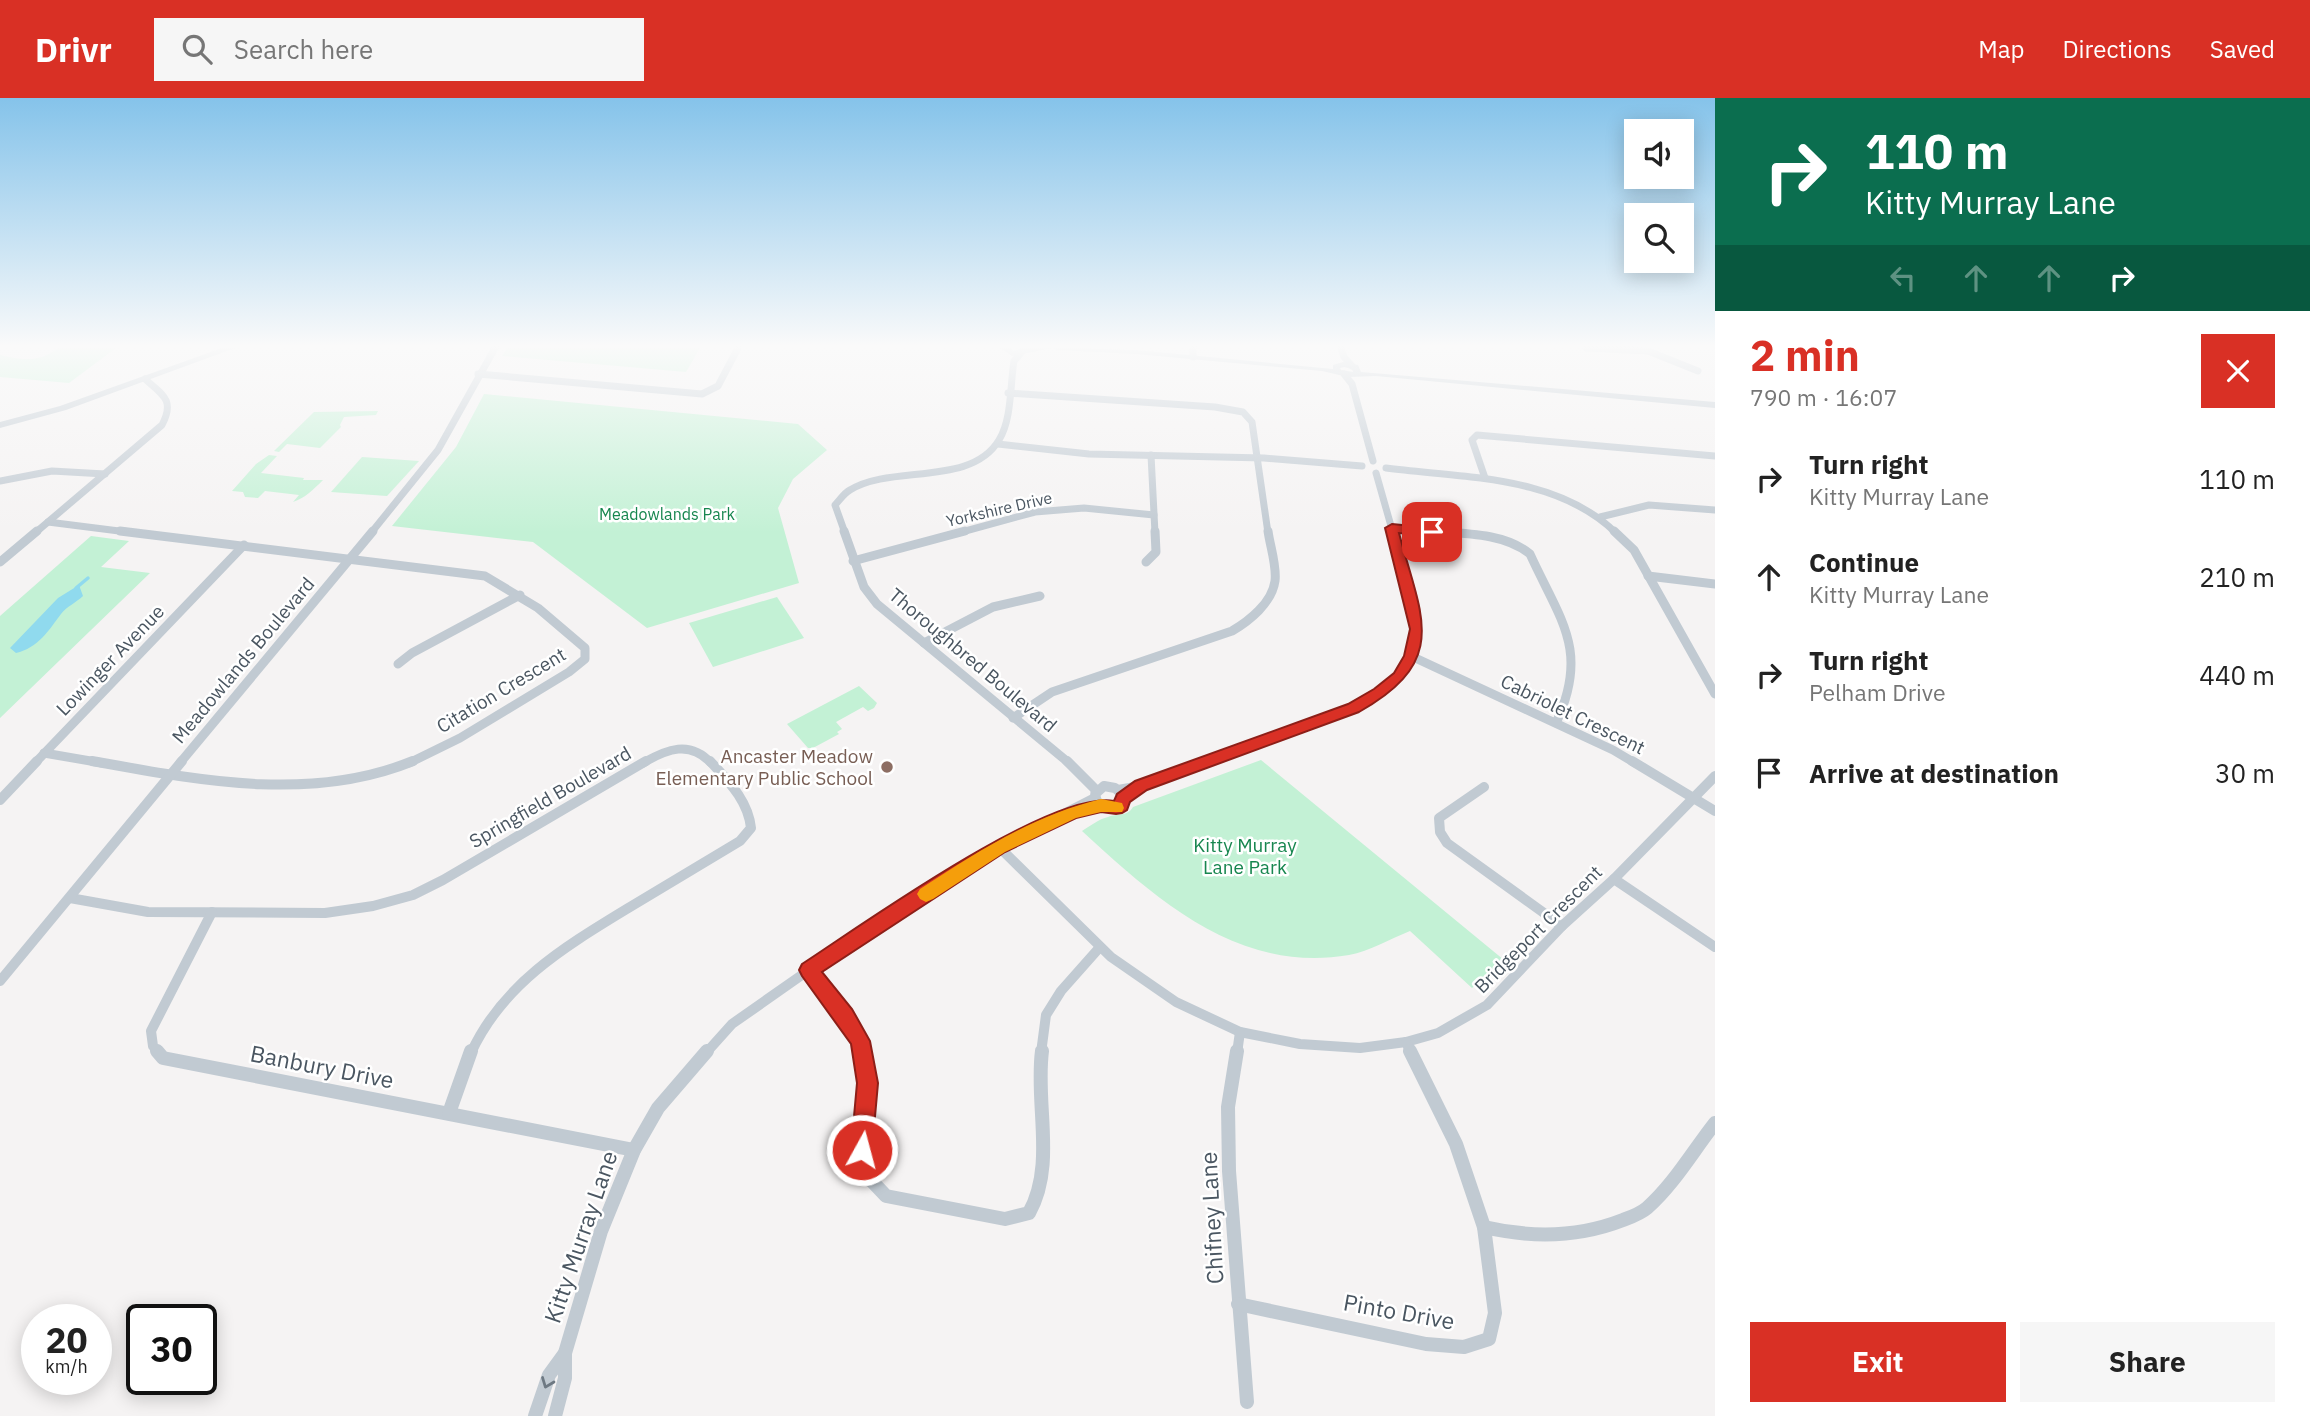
<!DOCTYPE html>
<meta charset="utf-8">
<style>
:root{--surface:#fff;--page:#f6f6f6;--text:#222;--muted:#767676;--accent:#d93025}
body{margin:0;font-family:"IBM Plex Sans",sans-serif;background:var(--page);color:var(--text);height:100vh;display:flex;flex-direction:column;font-size:26px;white-space:nowrap}
*{box-sizing:border-box;margin:0}
p{font-size:23px;color:var(--muted)}
.icon{flex:none;width:38px;height:38px;fill:none;stroke:currentColor;stroke-width:2;stroke-linecap:round;stroke-linejoin:round}
.map{position:relative;flex:1;overflow:hidden}
.side{display:flex;flex-direction:column;background:var(--surface);width:595px}
.side>*{flex:none}
.banner{background:#0b6e4f;color:#fff;overflow:hidden}
.fabs{position:absolute;left:1624px;top:21px;display:grid;gap:14px}
.fabs a{display:grid;place-items:center;width:70px;height:70px;border-radius:0px;background:var(--surface);box-shadow:0 4px 18px #0003;font-size:35px}
.speed{position:absolute;left:21px;top:1206px;display:flex;gap:14px;font-size:35px;font-weight:700;text-align:center}
.speed>*{display:grid;place-content:center;width:91px;height:91px;border-radius:50%;background:var(--surface);box-shadow:0 4px 18px #0003;line-height:1}
.speed small{font-size:18px;font-weight:400}
.speed .limit{border:4px solid #111;border-radius:10px;background:#fff;color:#111}
.pin{position:absolute;display:grid;place-items:center;width:60px;height:60px;color:#fff;margin:-30px;border-radius:14px;box-shadow:0 4px 10px #0006}
.me{position:absolute;width:77px;margin:-38px;rotate:7deg;stroke-linejoin:round;filter:drop-shadow(0 0 5px #0008)}
.turn{display:flex;align-items:center;gap:24px;height:147px;padding:0 35px;font-size:32px}
.turn .icon{width:91px;height:91px;stroke-width:2.5}
.turn b{display:block;font-size:49px;line-height:60px}
.lanes{display:flex;align-items:center;height:66px;padding:0 35px;background:#0003;justify-content:center;gap:35px;direction:ltr}
.lanes .off{opacity:.35}
.round{display:grid;place-items:center;flex:none;width:74px;height:74px;border-radius:0px;background:var(--page)}
.summary{display:flex;align-items:center;justify-content:space-between;height:119px;padding:0 35px}
h1{font-size:42px;font-weight:700;line-height:52px;color:var(--accent)}
.primary-button{display:flex;gap:14px;margin-top:auto;padding:14px 35px}
.primary-button a{flex:1;height:80px;border-radius:0px;background:var(--accent);color:#fff;font-size:28px;font-weight:700;line-height:80px;text-align:center}
.primary-button a+a{background:var(--page);color:var(--text)}
ul{padding:0;list-style:none}
li{display:flex;align-items:center;gap:21px;height:98px;padding:0 35px}
li div{flex:1}
li b{display:block;font-size:26px}
li em{font-style:normal}
header{display:flex;align-items:center;gap:42px;box-sizing:border-box;height:98px;padding:0 35px;background:var(--accent);color:#fff}
header strong{font-size:33px}
nav{display:flex;gap:38px;margin-inline-start:auto;font-size:24px}
.search{width:490px;height:63px;background:var(--page);display:flex;align-items:center;gap:18px;box-sizing:border-box;padding:0 24px;border-radius:0px;color:var(--muted);font-size:26px}
main{display:flex;flex:1;min-height:0}
.map>svg:first-child{display:block}
.green{fill:#c3f1d5}
.water{fill:#90daee}
.lines{fill:none;stroke-linecap:round;stroke-linejoin:round}
.stream{stroke:#90daee;stroke-width:3.5}
.minor-far3{stroke:#c1cad2;stroke-width:7}
.minor-far2{stroke:#c1cad2;stroke-width:9}
.minor-far1{stroke:#c1cad2;stroke-width:10}
.minor{stroke:#c1cad2;stroke-width:14}
.tertiary{fill:#c1cad2;fill-rule:evenodd}
.oneway{stroke:#6e7983}
.route{fill:#d93025;stroke:#8d1f18;stroke-width:2}
.slow{fill:#f59e0b}
.education-dot{fill:#8d6e63;stroke:#fff;stroke-width:2.5}
.labels{text-anchor:middle;stroke-width:5;stroke-linejoin:round;paint-order:stroke}
.far-street-label{font-size:16px;fill:#4a5661;stroke:#fff}
.far-park-label{font-size:16px;fill:#17864f;stroke:#fff}
.street-label{font-size:19px;fill:#4a5661;stroke:#fff}
.education-label{font-size:19px;fill:#785e54;stroke:#fff;text-anchor:end}
.park-label{font-size:19px;fill:#17864f;stroke:#fff}
.near-street-label{font-size:23px;fill:#4a5661;stroke:#fff}
</style>
<header>
<strong>Drivr</strong>
<div class="search"><svg class="icon" aria-label="search" viewBox="0 0 24 24"><circle cx="10" cy="10" r="6"/><path d="M15 15l6 6"/></svg>Search here</div>
<nav><a>Map</a><a>Directions</a><a>Saved</a></nav>
</header>
<main>
<div class="map">
<svg width="1715" height="1318" viewBox="0 0 1715 1318">
<rect width="100%" height="100%" fill="#f5f3f3"/>
<!-- green -->
<g class="green">
<path d="M58,250h58l-47,35 -69,-6v-22c22,5 39,8 58,-7z"/>
<polygon points="507,250 700,250 686,274 502,258"/>
<polygon points="484,296 798,326 827,352 793,381 778,410 799,485 647,530 533,444 392,428 456,349"/>
<polygon points="378,313 376,317 344,319 340,327 341,329 320,350 287,346 279,354 274,353 314,314"/>
<path d="M269,357l8,1 -16,17 43,5 -1,2h20c-10,10 -18,18 -30,22l6,-7 -34,-4 -7,7 -13,-1 -2,-5 -11,-1 24,-27z"/>
<polygon points="362,359 419,363 387,398 331,394"/>
<polygon points="91,438 129,443 101,469 150,475 0,620 0,518"/>
<polygon points="777,499 804,540 713,569 689,525"/>
<polygon points="859,588 877,605 874,610 868,613 863,609 836,624 842,631 837,634 839,636 813,650 808,650 787,626"/>
<path d="M1261,662l243,200 -32,28 -62,-57c-20,8 -40,20 -61,24 -110,19 -192,-55 -267,-124 8,-5 17,-12 26,-14 10,-4 19,0 25,-10z"/>
</g>
<!-- water -->
<path class="water" d="M79,487l4,11c-6,6 -17,11 -22,18 -12,16 -23,34 -45,39l-6,-5 48,-50z"/>
<g class="lines">
<!-- stream -->
<polyline class="stream" points="76,490 88,480"/>
<!-- minor-far3 -->
<g class="minor-far3">
<polyline points="1193,250 1193,259"/>
<polyline points="1341,250 1344,259 1352,268"/>
<polyline points="1586,250 1648,253"/>
<polyline points="1648,253 1698,273"/>
<polyline points="478,276 702,296 718,288 738,250"/>
<polyline points="1344,276 1352,286 1373,363"/>
<polyline points="1008,295 1215,309 1243,314 1252,324 1268,435"/>
<polyline points="998,346 1089,356 1264,360 1362,368"/>
<polyline points="1151,357 1155,435"/>
<path d="M1386,370c78,10 171,7 230,65"/>
<polyline points="1376,375 1393,435"/>
<polyline points="1485,380 1472,342 1477,337 1715,358"/>
<polyline points="0,383 52,373 105,376"/>
<polyline points="1600,419 1649,407 1715,412"/>
<polyline points="48,424 135,435"/>
<polyline points="1392,430 1441,435"/>
<path d="M35,435l127,-108c13,-25 1,-30 -17,-46"/>
<polyline points="371,435 438,352 495,250"/>
<path d="M845,435l-10,-28c5,-5 9,-12 15,-15 42,-26 121,-3 149,-50 13,-21 11,-55 15,-79l7,-8"/>
<polyline points="958,435 1035,414 1084,410 1154,417"/>
</g>
<!-- minor-far2 -->
<g class="minor-far2">
<polyline points="120,433 485,478 538,510 585,550 585,561 569,574 460,640 409,665"/>
<polyline points="844,433 864,489 877,506 1069,665"/>
<path d="M1423,433c35,3 79,0 107,23 30,66 60,96 26,169"/>
<polyline points="1614,433 1634,452 1715,596"/>
<polyline points="853,463 965,433"/>
<polyline points="0,464 37,433"/>
<polyline points="1146,464 1156,454 1155,433"/>
<polyline points="1648,478 1715,486"/>
<polyline points="924,545 993,509 1040,498"/>
<polyline points="1411,558 1613,652 1635,665"/>
<polyline points="398,566 412,555 520,497"/>
<path d="M1013,620l39,-26 180,-61c17,-10 40,-28 43,-50 2,-15 -5,-35 -7,-50"/>
<polyline points="44,655 102,665"/>
<polyline points="35,665 244,447"/>
<polyline points="180,665 373,433"/>
<path d="M643,665c24,-14 47,-23 68,0"/>
<path d="M1203,665c30,-11 60,-22 90,-33 51,-18 131,-43 124,-112 -3,-27 -17,-61 -25,-87"/>
</g>
<!-- minor-far1 -->
<g class="minor-far1">
<path d="M92,663c106,19 218,42 321,0"/>
<polyline points="1067,663 1096,692"/>
<polyline points="1632,663 1715,713"/>
<polygon points="1104,688 1115,690 1122,696 1121,707 1111,710 1097,704 1095,696"/>
<polyline points="1484,689 1439,720 1440,734 1447,745 1562,828"/>
<polyline points="1118,692 1141,688 1208,663"/>
<polyline points="0,702 37,663"/>
<polyline points="999,749 1111,859 1176,904 1240,934 1300,946 1360,950 1406,944 1438,935 1487,907 1562,828 1614,781 1715,678"/>
<polyline points="1614,781 1715,849"/>
<polyline points="70,800 148,814 325,815 373,808 413,797 443,782 646,663"/>
<path d="M809,872c19,24 48,52 53,83"/>
<polyline points="0,883 182,663"/>
<polyline points="1406,944 1411,955"/>
<polyline points="159,955 153,948 151,933 212,814"/>
<path d="M471,955c32,-70 95,-107 159,-146 36,-22 73,-44 110,-66l11,-13c-3,-28 -23,-47 -41,-67"/>
<polyline points="706,955 732,926 809,872 999,749 1095,700"/>
<polyline points="1041,955 1046,917 1061,893 1100,849"/>
<polyline points="1237,955 1240,934"/>
</g>
<!-- minor -->
<g class="minor">
<polyline points="157,953 163,960 634,1052"/>
<path d="M862,953l5,32 -5,67 6,27 18,19 119,23 24,-6c27,-48 6,-109 13,-162"/>
<polyline points="1237,953 1228,1009 1229,1073 1247,1304"/>
<polyline points="449,1015 471,953"/>
<path d="M1484,1129c47,11 93,11 139,-7 8,-3 17,-6 24,-12 27,-24 46,-57 68,-85"/>
<polyline points="1238,1206 1426,1246 1464,1249 1489,1241 1495,1215 1484,1129 1456,1046 1410,953"/>
<polyline points="535,1318 549,1277 565,1255 601,1133 634,1052 658,1010 707,953"/>
<polyline points="555,1318 565,1280 565,1255"/>
</g>
<!-- tertiary -->
<g class="tertiary">
<polygon points="222,250 235,250 66,312 0,330 0,324 60,308"/>
<polygon points="1000,250 1010,250 1014,253 1022,250 1052,250 1012,258"/>
<path d="M1053,250l83,2 197,19v-4l10,-3 15,3 3,7 354,30v6l-339,-32 -28,1 -26,-6 -186,-17 -79,-4zM1344,269l8,2 1,3 -12,-2 -1,-2z"/>
</g>
</g>
<!-- one-way arrows -->
<defs><path id="oneway-chevron" d="M-2-3.5L2.5 0L-2 3.5" fill="none" stroke-width="1.6" stroke-linecap="round" stroke-linejoin="round" transform="scale(1.75)"/></defs>
<use class="oneway" href="#oneway-chevron" transform="translate(547 1285) rotate(111)"/>
<!-- sky -->
<linearGradient id="sky" x2="0" y2="1"><stop stop-color="#85c3ea"/><stop offset="0.57" stop-color="#fafafa"/><stop offset="1" stop-color="#fafafa" stop-opacity="0"/></linearGradient>
<rect width="1715" height="435" fill="url(#sky)"/>
<!-- route -->
<path class="route" d="M1392,426l40,4 7,4 -7,4 -33,-3c22,84 52,127 -40,179l-212,78 -17,12 -3,8 -5,3 -6,1 -15,-2 -25,6 -71,34 -183,120 30,37 18,32 8,42 -6,67 -3,8 -7,3 -8,-3 -3,-8 6,-67 -6,-39 -49,-68 -3,-6 3,-6c60,-39 248,-174 312,-163l3,-7 18,-13 213,-77 26,-15 20,-16 10,-17 6,-27 -25,-101z"/>
<!-- slow -->
<path class="slow" d="M1101,701l21,4 2,5 -2,4h-21l-25,6 -71,34 -72,47 -7,3 -6,-3 -3,-5 3,-5c57,-37 114,-74 181,-90z"/>
<!-- markers -->
<circle class="education-dot" cx="887" cy="669" r="7"/>
<g class="labels">
<!-- far-street labels -->
<g class="far-street-label">
<text transform="translate(999 411) rotate(-13)" y="6">Yorkshire Drive</text>
</g>
<!-- far-park labels -->
<g class="far-park-label">
<text x="667" y="422">Meadowlands Park</text>
</g>
<!-- street labels -->
<g class="street-label">
<text transform="translate(110 562) rotate(-46)" y="7">Lowinger Avenue</text>
<text transform="translate(243 562) rotate(-50)" y="7">Meadowlands Boulevard</text>
<text transform="translate(973 562) rotate(40)" y="7">Thoroughbred Boulevard</text>
<text transform="translate(501 592) rotate(-31)" y="7">Citation Crescent</text>
<text transform="translate(1573 616) rotate(26)" y="7">Cabriolet Crescent</text>
<text transform="translate(550 699) rotate(-30)" y="7">Springfield Boulevard</text>
<text transform="translate(1538 831) rotate(-45)" y="7">Bridgeport Crescent</text>
</g>
<!-- education labels -->
<g class="education-label">
<text x="873" y="665">Ancaster Meadow<tspan x="873" dy="22">Elementary Public School</tspan></text>
</g>
<!-- park labels -->
<g class="park-label">
<text x="1245" y="754">Kitty Murray<tspan x="1245" dy="22">Lane Park</tspan></text>
</g>
<!-- near-street labels -->
<g class="near-street-label">
<text transform="translate(322 969) rotate(11)" y="8">Banbury Drive</text>
<text transform="translate(1212 1120) rotate(-93)" y="8">Chifney Lane</text>
<text transform="translate(581 1139) rotate(-71)" y="8">Kitty Murray Lane</text>
<text transform="translate(1399 1214) rotate(10)" y="8">Pinto Drive</text>
</g>
</g>
</svg>
<div class="fabs">
<a><svg class="icon" aria-label="sound" viewBox="0 0 24 24"><path d="M4 9h4l5-4v14l-5-4H4zM17 9q2 3 0 6"/></svg></a>
<a><svg class="icon" aria-label="search" viewBox="0 0 24 24"><circle cx="10" cy="10" r="6"/><path d="M15 15l6 6"/></svg></a>
</div>
<div class="speed"><div>20<small>km/h</small></div><div class="limit">30</div></div>
<div class="pin" style="left:1432px;top:434px;background:#d93025"><svg class="icon" aria-label="arrive" viewBox="0 0 24 24"><path d="M6 21V4h12l-3 4 3 4H6"/></svg></div>
<svg class="me" style="left:862px;top:1052px" viewBox="-20 -20 40 40"><circle r="17" fill="#d93025" stroke="#fff" stroke-width="3"/><path d="M0-11L8 9 0 5-8 9z" fill="#fff"/></svg>
</div>
<section class="side">
<div class="banner">
<div class="turn"><svg class="icon" aria-label="right" viewBox="0 0 24 24"><path d="M7 20v-9h11M14 6l5 5-5 5"/></svg><div><b>110 m</b>Kitty Murray Lane</div></div>
<div class="lanes"><svg class="icon off" aria-label="left" viewBox="0 0 24 24"><path d="M17 20v-9H6M10 6l-5 5 5 5"/></svg><svg class="icon off" aria-label="ahead" viewBox="0 0 24 24"><path d="M12 20V5M6 11l6-6 6 6"/></svg><svg class="icon off" aria-label="ahead" viewBox="0 0 24 24"><path d="M12 20V5M6 11l6-6 6 6"/></svg><svg class="icon" aria-label="right" viewBox="0 0 24 24"><path d="M7 20v-9h11M14 6l5 5-5 5"/></svg></div>
</div>
<div class="summary"><div><h1>2 min</h1><p>790 m · 16:07</p></div><a class="round" style="background:#d93025;color:#fff"><svg class="icon" aria-label="close" viewBox="0 0 24 24"><path d="M6 6l12 12M18 6L6 18"/></svg></a></div>
<ul>
<li><svg class="icon" aria-label="right" viewBox="0 0 24 24"><path d="M7 20v-9h11M14 6l5 5-5 5"/></svg><div><b>Turn right</b><p>Kitty Murray Lane</p></div><em>110 m</em></li>
<li><svg class="icon" aria-label="ahead" viewBox="0 0 24 24"><path d="M12 20V5M6 11l6-6 6 6"/></svg><div><b>Continue</b><p>Kitty Murray Lane</p></div><em>210 m</em></li>
<li><svg class="icon" aria-label="right" viewBox="0 0 24 24"><path d="M7 20v-9h11M14 6l5 5-5 5"/></svg><div><b>Turn right</b><p>Pelham Drive</p></div><em>440 m</em></li>
<li><svg class="icon" aria-label="arrive" viewBox="0 0 24 24"><path d="M6 21V4h12l-3 4 3 4H6"/></svg><div><b>Arrive at destination</b></div><em>30 m</em></li>
</ul>
<div class="primary-button"><a>Exit</a><a>Share</a></div>
</section>
</main>
